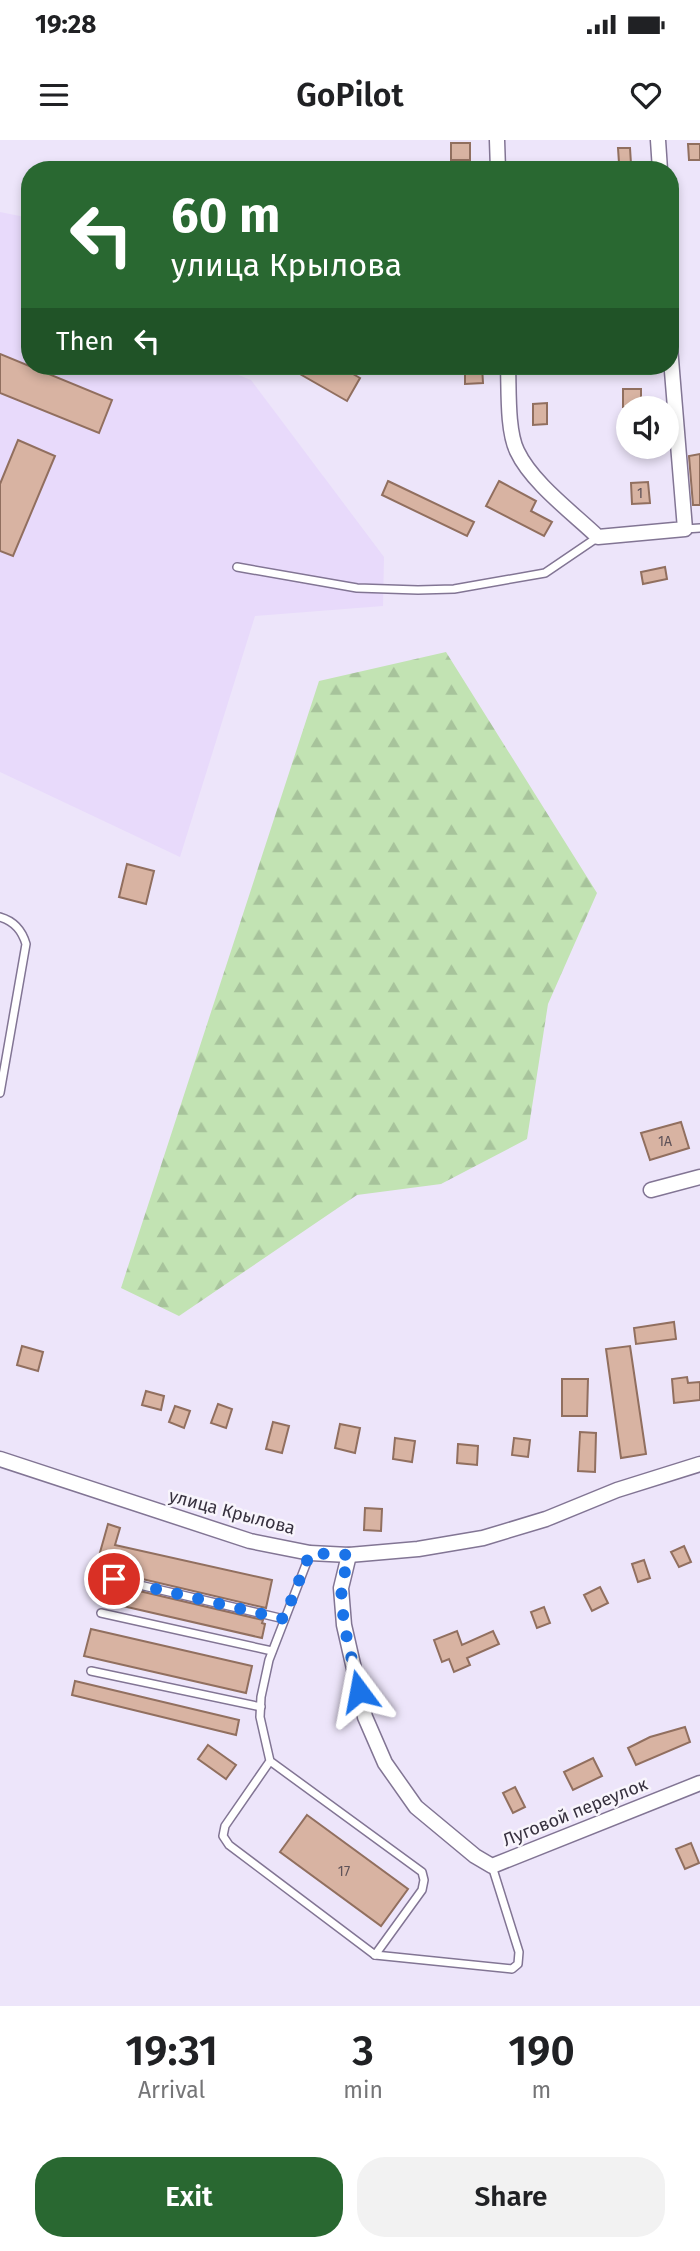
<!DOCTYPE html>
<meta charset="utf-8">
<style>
:root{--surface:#fff;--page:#f2f2f2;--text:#202124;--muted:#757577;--accent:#296831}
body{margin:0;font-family:"Fira Sans",sans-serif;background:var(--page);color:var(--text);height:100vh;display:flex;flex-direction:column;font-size:26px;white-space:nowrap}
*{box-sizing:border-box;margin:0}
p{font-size:23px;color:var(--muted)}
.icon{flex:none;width:38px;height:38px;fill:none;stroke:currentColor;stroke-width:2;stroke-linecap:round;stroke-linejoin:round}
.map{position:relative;height:1866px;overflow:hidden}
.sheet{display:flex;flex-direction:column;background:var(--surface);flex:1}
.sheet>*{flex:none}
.hud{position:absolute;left:21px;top:21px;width:658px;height:214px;border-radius:28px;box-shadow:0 4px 10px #0003;background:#296831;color:#fff;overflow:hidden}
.fabs{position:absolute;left:616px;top:256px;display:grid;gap:14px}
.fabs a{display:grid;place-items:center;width:63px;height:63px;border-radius:50%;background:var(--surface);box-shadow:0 4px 10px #0003;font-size:35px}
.pin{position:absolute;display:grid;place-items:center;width:60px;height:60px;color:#fff;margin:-30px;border:4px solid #fff;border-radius:50%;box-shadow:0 2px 7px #0007}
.me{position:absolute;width:77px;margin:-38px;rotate:347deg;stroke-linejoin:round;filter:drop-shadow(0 0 5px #0008)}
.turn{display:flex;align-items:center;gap:24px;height:147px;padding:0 35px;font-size:32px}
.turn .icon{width:91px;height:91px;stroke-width:2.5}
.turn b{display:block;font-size:49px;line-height:60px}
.then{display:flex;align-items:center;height:66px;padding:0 35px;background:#0003;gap:14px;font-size:26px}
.eta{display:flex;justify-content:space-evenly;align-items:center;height:119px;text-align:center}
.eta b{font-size:42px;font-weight:600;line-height:49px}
.primary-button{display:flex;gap:14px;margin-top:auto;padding:14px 35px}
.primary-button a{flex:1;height:80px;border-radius:28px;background:var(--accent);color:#fff;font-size:28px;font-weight:600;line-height:80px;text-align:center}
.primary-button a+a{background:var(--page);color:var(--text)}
.status{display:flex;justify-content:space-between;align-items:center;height:49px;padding:0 35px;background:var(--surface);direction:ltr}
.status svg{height:19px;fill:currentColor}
header{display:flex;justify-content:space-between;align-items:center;height:91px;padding:0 35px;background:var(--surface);font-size:32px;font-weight:600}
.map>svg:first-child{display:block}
.built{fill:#e8dafb}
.forest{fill:url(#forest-firs)}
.building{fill:#d8b3a2;stroke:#916f5f;stroke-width:2}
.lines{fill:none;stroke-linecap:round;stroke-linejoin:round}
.service-casing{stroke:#827594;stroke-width:10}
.minor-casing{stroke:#827594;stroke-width:17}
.service{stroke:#fff;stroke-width:7}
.minor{stroke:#fff;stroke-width:14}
.route{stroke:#1a73e8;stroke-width:12;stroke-dasharray:0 21.6}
.labels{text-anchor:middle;stroke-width:5;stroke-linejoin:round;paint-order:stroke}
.number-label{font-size:14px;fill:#5f5258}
.street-label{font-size:18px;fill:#37313f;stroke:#f8f5fc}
</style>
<div class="status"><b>19:28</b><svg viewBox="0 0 49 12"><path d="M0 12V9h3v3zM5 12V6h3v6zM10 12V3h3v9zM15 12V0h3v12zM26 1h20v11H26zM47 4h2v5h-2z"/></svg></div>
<header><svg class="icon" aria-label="menu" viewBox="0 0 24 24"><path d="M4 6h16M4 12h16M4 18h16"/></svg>GoPilot<svg class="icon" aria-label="heart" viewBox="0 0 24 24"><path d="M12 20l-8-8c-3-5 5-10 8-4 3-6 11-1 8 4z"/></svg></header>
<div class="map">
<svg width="700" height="1866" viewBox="0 0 700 1866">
<defs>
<pattern id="forest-firs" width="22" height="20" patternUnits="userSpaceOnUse" patternTransform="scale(1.75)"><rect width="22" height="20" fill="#c2e3b3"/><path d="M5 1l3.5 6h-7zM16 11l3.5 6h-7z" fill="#a7c39b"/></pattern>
</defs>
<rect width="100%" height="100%" fill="#ede5fa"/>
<!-- built -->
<polygon class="built" points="0,72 30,78 30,226 216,226 251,240 384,417 383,466 255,476 180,717 0,632"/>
<!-- forest -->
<polygon class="forest" points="446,512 597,753 548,864 527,999 441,1044 357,1055 179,1176 121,1148 319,541"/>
<!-- building -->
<g class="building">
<rect x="451" y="3" width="19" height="17"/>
<polygon points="688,4 700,4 700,20 689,20"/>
<polygon points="618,8 630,8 631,24 619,23"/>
<polygon points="0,214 112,260 99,293 0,253"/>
<polygon points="286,226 339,226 360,238 347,261"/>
<polygon points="465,226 482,226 483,243 465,244"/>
<rect x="623" y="249" width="18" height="18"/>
<polygon points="547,263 547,284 533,285 533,264"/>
<polygon points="18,300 55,316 13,416 0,411 0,344"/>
<polygon points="700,314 700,365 693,365 689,316"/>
<polygon points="388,341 474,382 467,396 382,355"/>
<polygon points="499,341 536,361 531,371 552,382 544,396 486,366"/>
<polygon points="648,342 650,363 632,364 631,343"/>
<polygon points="665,427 667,439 643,444 641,432"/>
<polygon points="127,724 154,731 146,764 119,757"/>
<polygon points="681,982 689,1008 650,1020 641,993"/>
<polygon points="674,1182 676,1199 636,1204 634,1188"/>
<polygon points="22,1206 43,1212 38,1231 17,1225"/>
<polygon points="630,1206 646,1314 621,1318 606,1209"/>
<polygon points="687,1237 688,1243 700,1242 700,1260 674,1263 672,1239"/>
<polygon points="562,1239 588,1239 587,1276 562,1276"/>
<polygon points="146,1251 164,1256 161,1270 142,1265"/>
<polygon points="218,1264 232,1269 226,1288 211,1283"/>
<polygon points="175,1266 190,1271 184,1288 169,1282"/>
<polygon points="273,1282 289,1286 282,1313 266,1309"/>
<polygon points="340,1284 360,1288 355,1313 335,1308"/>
<polygon points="580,1292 596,1293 595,1332 578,1331"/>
<polygon points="395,1298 415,1301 412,1322 393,1319"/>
<polygon points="514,1298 530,1300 528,1317 512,1315"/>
<polygon points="458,1304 478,1306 477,1325 457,1323"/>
<polygon points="365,1368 382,1369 381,1391 364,1390"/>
<polygon points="108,1384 120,1388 115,1405 272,1440 266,1468 121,1434 122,1430 97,1423"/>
<polygon points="684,1406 691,1422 679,1427 671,1412"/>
<polygon points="644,1420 650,1438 638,1442 632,1424"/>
<polygon points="118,1446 263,1480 262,1483 265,1484 262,1498 114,1464"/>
<polygon points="600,1447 608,1463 592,1471 584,1455"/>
<polygon points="544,1467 550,1483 537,1488 531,1472"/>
<polygon points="91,1489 252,1526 246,1553 84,1516"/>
<polygon points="457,1491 462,1505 493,1491 499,1504 467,1518 470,1525 454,1532 449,1519 442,1522 434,1500"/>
<polygon points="75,1541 239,1580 236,1595 72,1555"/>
<polygon points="685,1587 690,1602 636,1625 628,1608 650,1597"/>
<polygon points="208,1605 236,1625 226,1639 198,1619"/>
<polygon points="593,1618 602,1636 573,1650 564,1632"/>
<polygon points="515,1647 525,1667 513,1673 503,1653"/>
<polygon points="307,1675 408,1749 381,1786 280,1712"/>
<polygon points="691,1703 699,1723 685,1729 676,1709"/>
</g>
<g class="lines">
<defs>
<g id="service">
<polyline points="685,389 700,388"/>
<polyline points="237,427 357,448 418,450 454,449 545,433 598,397"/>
<path d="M0,777c14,4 22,13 26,27l-26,149"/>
<polyline points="114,1439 284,1479"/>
<polyline points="101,1473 272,1511"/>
<polyline points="91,1531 261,1567"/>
<polyline points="270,1621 225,1686 223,1696 229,1705 375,1815 422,1750 424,1740 422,1732 270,1621 260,1577 261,1557 269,1520 310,1414"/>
<polyline points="375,1815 512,1829 518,1824 519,1812 492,1726"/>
</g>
<g id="minor">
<polyline points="497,0 498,30"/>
<polyline points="658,0 660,30"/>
<path d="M508,226c1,24 -1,64 9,85 15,32 56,62 81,86l87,-8 -15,-182"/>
<polyline points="651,1050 700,1037"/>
<polyline points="0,1319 250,1401 310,1413 349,1415 418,1409 483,1398 546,1379 617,1350 700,1324"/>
<polyline points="349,1415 341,1448 344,1485 365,1577 385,1623 416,1667 475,1716 492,1726 700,1643"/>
</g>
</defs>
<!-- service casing -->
<use href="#service" class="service-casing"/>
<!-- minor casing -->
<use href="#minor" class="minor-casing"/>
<!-- service -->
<use href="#service" class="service"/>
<!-- minor -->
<use href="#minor" class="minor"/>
</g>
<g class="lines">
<!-- route -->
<polyline class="route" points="114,1439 284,1479 310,1413 349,1415 341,1448 344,1485 359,1551"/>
</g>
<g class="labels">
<!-- number labels -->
<g class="number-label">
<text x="640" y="358">1</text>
<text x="665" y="1006">1А</text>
<text x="344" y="1736">17</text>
</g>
<!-- street labels -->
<g class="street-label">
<text transform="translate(232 1372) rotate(15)" y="6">улица Крылова</text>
<text transform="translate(575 1672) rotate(-22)" y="6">Луговой переулок</text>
</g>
</g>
</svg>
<div class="fabs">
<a><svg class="icon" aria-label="sound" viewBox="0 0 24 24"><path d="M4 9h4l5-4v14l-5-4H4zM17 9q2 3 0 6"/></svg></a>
</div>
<div class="pin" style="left:114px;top:1439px;background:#d93025"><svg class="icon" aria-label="arrive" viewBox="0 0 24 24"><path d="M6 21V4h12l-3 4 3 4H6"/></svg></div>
<svg class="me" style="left:359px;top:1551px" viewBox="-20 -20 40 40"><path d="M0-17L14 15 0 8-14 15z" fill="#1a73e8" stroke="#fff" stroke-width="4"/></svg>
<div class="hud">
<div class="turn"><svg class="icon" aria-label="left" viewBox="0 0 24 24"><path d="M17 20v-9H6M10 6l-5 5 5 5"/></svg><div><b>60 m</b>улица Крылова</div></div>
<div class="then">Then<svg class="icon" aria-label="left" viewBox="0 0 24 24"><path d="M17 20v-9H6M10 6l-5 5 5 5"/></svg></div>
</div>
</div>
<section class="sheet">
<div class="eta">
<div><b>19:31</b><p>Arrival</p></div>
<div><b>3</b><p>min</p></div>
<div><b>190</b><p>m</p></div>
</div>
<div class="primary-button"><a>Exit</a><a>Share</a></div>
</section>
